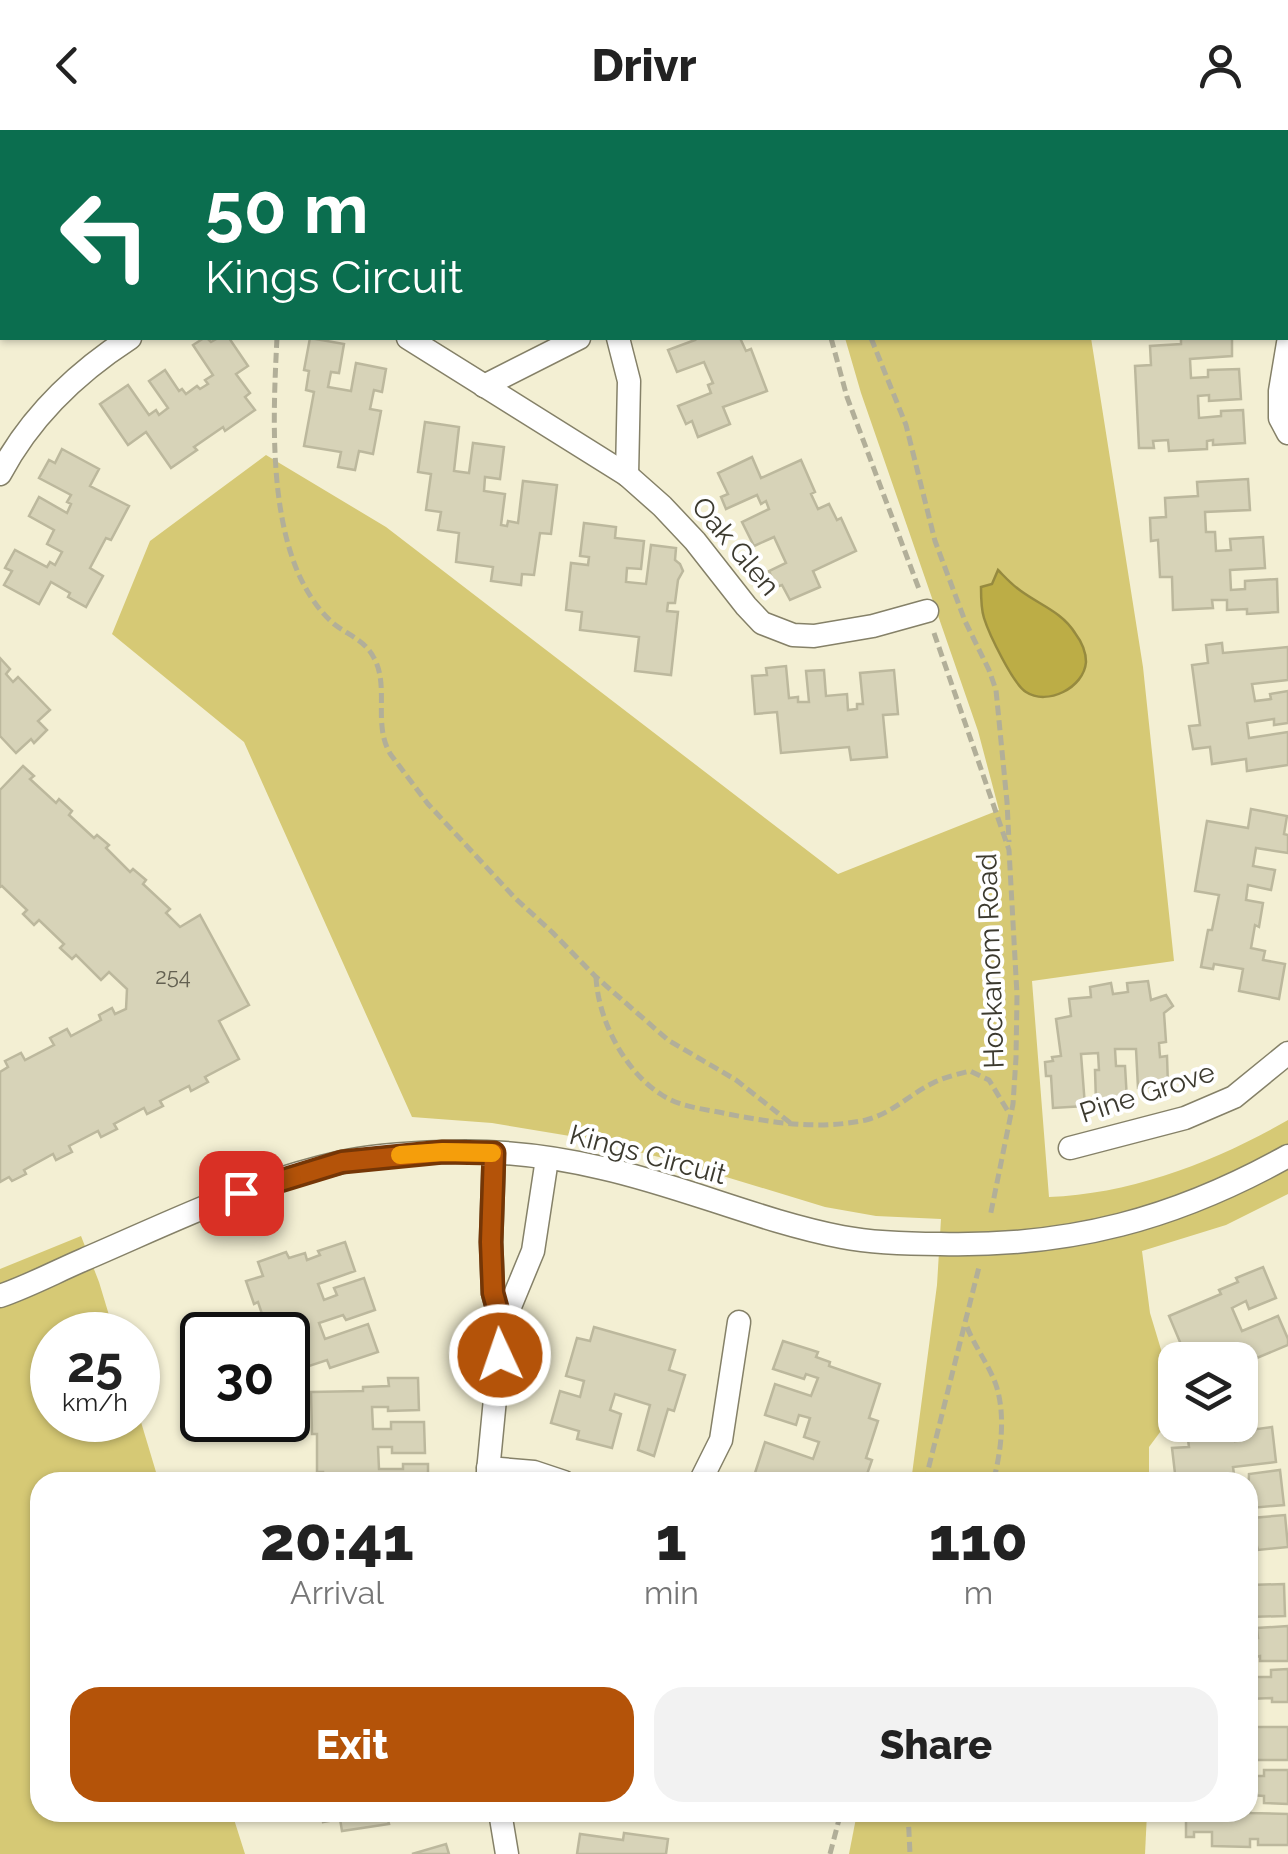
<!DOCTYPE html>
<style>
:root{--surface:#fff;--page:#f2f2f2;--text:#222;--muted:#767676;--accent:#b45309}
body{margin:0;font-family:Raleway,sans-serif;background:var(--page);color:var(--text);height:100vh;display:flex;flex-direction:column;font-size:38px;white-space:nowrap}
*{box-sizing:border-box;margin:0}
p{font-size:32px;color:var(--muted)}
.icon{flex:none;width:55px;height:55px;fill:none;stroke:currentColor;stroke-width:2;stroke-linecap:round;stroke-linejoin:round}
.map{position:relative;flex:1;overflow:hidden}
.drawer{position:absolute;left:30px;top:1342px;width:1228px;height:350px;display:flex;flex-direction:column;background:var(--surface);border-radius:30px;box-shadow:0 2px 8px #0004}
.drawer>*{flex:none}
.hud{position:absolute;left:0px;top:0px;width:1290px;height:210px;box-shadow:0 2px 8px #0004;background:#0b6e4f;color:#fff;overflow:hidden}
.buttons{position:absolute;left:1158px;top:1212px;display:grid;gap:20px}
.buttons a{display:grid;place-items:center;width:100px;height:100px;border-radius:20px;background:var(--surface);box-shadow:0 2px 8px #0004;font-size:50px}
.speed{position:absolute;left:30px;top:1182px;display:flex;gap:20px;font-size:50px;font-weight:700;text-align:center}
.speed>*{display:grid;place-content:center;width:130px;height:130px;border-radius:50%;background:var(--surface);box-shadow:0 2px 8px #0004;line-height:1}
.speed small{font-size:25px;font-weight:400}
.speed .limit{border:5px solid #111;border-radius:15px;background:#fff;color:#111}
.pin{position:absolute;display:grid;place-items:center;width:85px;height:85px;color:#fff;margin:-42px;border-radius:20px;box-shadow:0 5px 15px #0006}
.me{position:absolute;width:110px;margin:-55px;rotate:357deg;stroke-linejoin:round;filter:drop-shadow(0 0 8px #0008)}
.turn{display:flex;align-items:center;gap:35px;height:210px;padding:0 40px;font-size:45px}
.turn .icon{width:130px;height:130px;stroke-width:2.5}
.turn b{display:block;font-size:70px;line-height:85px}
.eta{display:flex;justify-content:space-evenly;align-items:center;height:170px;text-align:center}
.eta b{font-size:60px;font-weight:800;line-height:70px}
.action{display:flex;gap:20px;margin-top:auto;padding:20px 40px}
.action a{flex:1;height:115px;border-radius:30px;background:var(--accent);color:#fff;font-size:40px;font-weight:800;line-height:115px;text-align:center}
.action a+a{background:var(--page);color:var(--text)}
header{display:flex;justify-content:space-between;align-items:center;height:130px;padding:0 40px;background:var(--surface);font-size:45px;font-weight:800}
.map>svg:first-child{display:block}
.green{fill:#d6c975}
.water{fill:#bcad46;stroke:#968a3f;stroke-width:2.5}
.building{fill:#d7d3b8;stroke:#bcb89d;stroke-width:2.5}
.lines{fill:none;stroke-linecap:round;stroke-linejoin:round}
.street-casing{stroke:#858168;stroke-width:25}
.path{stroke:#b2af99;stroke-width:5;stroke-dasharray:10 5;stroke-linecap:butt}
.street{stroke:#fff;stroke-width:22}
.route-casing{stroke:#753606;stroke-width:25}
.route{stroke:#b45309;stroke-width:18}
.slow{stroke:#f59e0b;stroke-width:18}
.labels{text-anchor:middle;stroke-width:8;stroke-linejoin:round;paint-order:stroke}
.number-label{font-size:22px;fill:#636051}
.street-label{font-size:28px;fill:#3c3a2f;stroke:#fff}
</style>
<header><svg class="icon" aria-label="back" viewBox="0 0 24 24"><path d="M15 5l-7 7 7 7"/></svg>Drivr<svg class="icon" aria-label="person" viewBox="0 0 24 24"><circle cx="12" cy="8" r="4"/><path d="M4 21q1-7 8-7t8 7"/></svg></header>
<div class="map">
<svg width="1288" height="1724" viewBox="0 0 1288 1724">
<rect width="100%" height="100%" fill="#f3efd3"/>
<!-- green -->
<g class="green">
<polygon points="0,0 452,0 447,2 2,2 2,91 0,91"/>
<polygon points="790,0 1057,0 1058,2 791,2"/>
<path d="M845,208h246l52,329 31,294 -142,20 17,216c83,-3 168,-36 239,-77v74l-62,31 -84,26 8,62 25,83v16l-26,35v35h-238l26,-197 4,-66 -65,-3 -51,-9 -158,-48 -85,-21 -90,-15 -80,-6 -168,-375 -132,-108 38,-93 116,-86 120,72 452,347 161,-64 -21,-79 -117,-338z"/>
<polygon points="81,1106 99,1152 115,1205 52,1205 52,1290 138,1290 138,1282 159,1352 40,1352 40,1682 232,1683 245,1724 0,1724 0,1139"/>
<polygon points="857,1683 1147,1683 1145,1724 849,1724"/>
</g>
<!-- water -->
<path class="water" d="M998,440c7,7 14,15 23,21 19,14 41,21 54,42 6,8 11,19 11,29 -2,26 -39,44 -60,30 -13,-8 -37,-58 -42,-74 -3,-9 -3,-20 -3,-31l11,-3z"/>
<!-- building -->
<g class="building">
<polygon points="633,0 713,0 713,2 622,2"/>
<rect x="1103" y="0" width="106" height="2"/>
<polygon points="204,208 207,208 211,212 218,208 229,208 248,236 236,244 250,263 245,267 255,280 225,301 223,297 194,317 197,320 171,338 146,302 128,315 100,274 128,255 149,285 156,280 159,285 168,278 149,251 165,240 179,261 182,259 186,264 197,256 200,259 208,254 205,250 213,245 193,215"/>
<polygon points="310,208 344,214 339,243 331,242 328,257 351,261 356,233 386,239 382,262 374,260 370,279 381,281 373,324 359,321 355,340 338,337 341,322 304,316 314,262 306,260 309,241 304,240"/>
<polygon points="694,208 740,208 746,221 751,219 767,261 723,277 730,294 698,307 692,291 686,294 678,276 711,263 708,255 713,253 704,232 677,242 668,220 695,210"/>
<polygon points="1181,208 1232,208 1232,226 1190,229 1191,248 1208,247 1208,240 1239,239 1241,269 1209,271 1209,265 1198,266 1199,288 1221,286 1221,281 1243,280 1245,313 1213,315 1213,310 1207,311 1207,319 1169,321 1168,310 1153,311 1154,318 1139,318 1135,236 1151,235 1150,216 1181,214"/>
<polygon points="425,292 459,297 454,341 469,343 473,313 504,317 500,349 485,347 484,361 505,364 501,395 507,396 508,391 518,393 523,351 557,355 551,404 540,403 534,445 522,444 521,455 491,451 493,437 456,432 459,403 438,400 441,382 426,380 431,344 418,342"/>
<polygon points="62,319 99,339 90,356 129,376 111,410 106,408 90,438 103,446 86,477 68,467 70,463 51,452 39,474 4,455 12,441 5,438 15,420 47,437 50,432 55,435 62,422 47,414 54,400 29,386 39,367 67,383 71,374 67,372 71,365 39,348 49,330 55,333"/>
<polygon points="752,327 761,348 801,330 815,362 811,364 818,379 829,374 837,390 841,388 856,421 813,441 820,457 790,470 782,455 776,457 769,441 786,433 774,407 754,416 742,392 769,379 766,371 761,374 757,365 726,379 721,367 728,364 718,343"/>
<polygon points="1248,349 1250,380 1205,382 1206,402 1215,402 1216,421 1231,420 1230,409 1263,407 1265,438 1230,440 1231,460 1245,459 1245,451 1277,449 1278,482 1247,484 1247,479 1227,480 1227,470 1212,470 1213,478 1173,480 1172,447 1160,447 1158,410 1151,411 1150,388 1166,387 1165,368 1198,366 1197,352"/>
<polygon points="584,393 616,397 615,408 644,411 641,439 627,438 626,452 646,454 651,415 676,418 675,430 680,434 683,441 678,450 675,473 668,473 667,481 678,482 671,545 635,541 639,507 580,500 582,482 566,480 571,433 588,435 589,427 580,426"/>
<polygon points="1222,513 1223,523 1288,517 1288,550 1252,554 1255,571 1271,569 1270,564 1288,561 1288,593 1274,595 1274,589 1247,593 1249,608 1288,602 1288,635 1247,641 1246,629 1212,634 1210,617 1193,619 1189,596 1200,595 1192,535 1208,533 1206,515"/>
<polygon points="0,528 10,539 6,544 13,552 18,547 50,580 38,591 47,600 34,613 31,609 16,623 0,606"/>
<polygon points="786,536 789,568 798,567 798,572 809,572 806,541 824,540 826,566 847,564 848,580 857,579 857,574 863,574 860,543 894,540 898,584 883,585 887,627 851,630 849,617 781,623 777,582 755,584 752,546 767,545 766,538"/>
<polygon points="23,636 34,646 30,649 56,673 59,669 72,681 69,685 94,708 97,705 109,715 106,718 130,742 133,739 146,750 143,754 170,779 166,783 180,797 200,785 249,875 219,891 239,929 205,947 208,952 191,961 189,956 160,971 163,976 147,984 144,978 114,994 117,999 101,1007 98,1001 69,1016 72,1022 56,1030 53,1024 24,1040 26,1044 12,1051 9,1047 0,1052 0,942 8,937 5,931 21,923 25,930 54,915 50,908 67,899 71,906 101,890 99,885 112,878 115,884 126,879 127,859 109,842 101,850 76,825 72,829 60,818 64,814 39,790 34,795 23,784 27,780 2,756 0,757 0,660"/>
<polygon points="1251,679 1287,686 1284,704 1288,705 1288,723 1256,718 1253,736 1275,740 1271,760 1248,755 1246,770 1263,773 1259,797 1255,795 1251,818 1265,821 1263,830 1285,834 1279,869 1239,861 1243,839 1214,834 1213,839 1201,837 1208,800 1212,800 1219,765 1195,761 1207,691 1248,698"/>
<polygon points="1148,851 1151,870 1166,865 1173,876 1164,883 1166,912 1159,913 1160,927 1167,926 1168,956 1138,958 1136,919 1115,919 1116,936 1125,936 1127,970 1096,972 1095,940 1099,940 1098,923 1081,924 1085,976 1053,978 1051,946 1046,946 1045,932 1053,931 1052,927 1061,926 1056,889 1071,886 1069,869 1091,867 1090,857 1111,853 1113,864 1128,862 1127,853"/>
<polygon points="345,1112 355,1141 318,1154 324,1170 337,1165 334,1158 364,1148 375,1180 346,1190 343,1185 319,1193 325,1209 368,1194 378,1222 330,1238 327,1230 294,1241 288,1225 288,1205 269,1205 258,1172 254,1174 246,1151 263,1146 258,1132 286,1122 289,1128 305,1123 307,1130 320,1125 318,1121"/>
<polygon points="1263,1137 1276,1168 1249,1179 1246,1171 1232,1178 1242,1201 1278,1186 1288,1209 1288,1215 1240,1235 1240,1230 1179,1230 1176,1222 1183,1219 1169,1186 1221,1164 1219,1160 1238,1152 1236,1148"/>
<polygon points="594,1197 675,1220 669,1240 685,1245 674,1281 668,1279 654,1326 638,1320 650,1275 615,1264 610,1280 621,1284 612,1318 577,1309 579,1301 551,1293 560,1261 580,1267 584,1251 566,1246 577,1208 590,1211"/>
<polygon points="783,1211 818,1222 816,1227 830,1232 829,1236 880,1254 869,1288 878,1291 866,1328 872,1330 865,1350 848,1345 845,1352 822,1352 808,1348 806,1352 783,1352 755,1343 765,1312 813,1329 819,1312 804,1307 810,1288 799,1285 796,1295 765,1285 775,1254 811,1266 818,1248 806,1244 804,1249 773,1239"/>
<polygon points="388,1248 418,1248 419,1280 388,1281 388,1277 372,1277 373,1299 391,1299 391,1292 424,1292 425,1323 392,1323 392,1317 378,1317 379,1339 403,1339 403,1334 428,1334 428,1352 323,1352 323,1342 317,1342 317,1304 312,1304 311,1262 363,1261 363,1257 389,1256"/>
<polygon points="1233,1297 1235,1311 1244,1310 1243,1301 1272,1297 1276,1332 1233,1337 1235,1352 1176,1352 1172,1318 1189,1317 1187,1302"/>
<polygon points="1280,1340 1284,1375 1251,1378 1251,1374 1248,1374 1249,1344"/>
<polygon points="1285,1385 1288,1417 1258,1420 1257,1416 1248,1417 1248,1396 1253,1396 1252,1388"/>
<polygon points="1284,1454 1285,1486 1248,1487 1250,1455"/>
<polygon points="1288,1496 1288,1531 1260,1531 1260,1526 1255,1527 1256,1547 1271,1547 1271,1540 1288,1539 1288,1572 1272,1572 1272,1568 1248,1569 1248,1508 1258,1508 1257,1498"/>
<polygon points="1253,1597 1288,1597 1288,1630 1254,1630 1254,1646 1264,1646 1264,1640 1288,1640 1288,1674 1264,1673 1264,1666 1250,1665 1250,1683 1288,1684 1288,1715 1258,1715 1258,1709 1250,1709 1250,1717 1212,1716 1212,1702 1194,1702 1194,1707 1186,1707 1186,1683 1248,1682 1248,1608 1253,1608"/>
<polygon points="321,1682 428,1682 428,1684 388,1690 389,1694 342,1701 340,1689 323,1692"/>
<polygon points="624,1703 668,1709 666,1724 577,1724 580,1704 623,1710"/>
<polygon points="446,1714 449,1724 412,1724"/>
</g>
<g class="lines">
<defs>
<g id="street">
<polyline points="567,0 568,2"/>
<polyline points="1286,0 1288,2"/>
<polyline points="372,2 377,0"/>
<polyline points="0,62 2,62"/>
<polyline points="1288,117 1288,119"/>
<polyline points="408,208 627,345 662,376 695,411 746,476 762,493 793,505 814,506 873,496 927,481"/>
<polyline points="618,208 629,251 627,345"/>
<polyline points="1288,213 1280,261 1280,288 1288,303"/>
<polyline points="484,256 579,208"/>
<path d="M0,344c30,-57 76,-101 130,-136"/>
<polyline points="1070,1018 1185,988 1234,967 1288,923"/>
<path d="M0,1166c29,-10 55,-24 83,-36 84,-36 166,-77 255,-97 34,-8 71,-10 106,-11 51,-2 107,4 158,16 81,18 158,53 240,69 32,6 66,7 98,7 130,3 235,-25 348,-88"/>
<polyline points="502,1196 533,1121 547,1029"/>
<polyline points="488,1338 534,1342 564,1352"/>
<polyline points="487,1352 502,1196 493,1163 491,1112 494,1023"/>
<polyline points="700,1352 721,1310 739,1192"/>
<polyline points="500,1682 507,1724"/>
</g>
</defs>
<!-- street casing -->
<use href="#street" class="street-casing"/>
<!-- path -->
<g class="path">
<polyline points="779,0 780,2"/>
<polyline points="420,2 425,0"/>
<polyline points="786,2 787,0"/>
<path d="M277,208c-4,78 -10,195 36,262 6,9 13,17 21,24 14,11 31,16 40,34 16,29 -2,67 17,97l37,49 87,94 37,34 44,45 72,63 68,40 57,45"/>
<polyline points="831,208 847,267 919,459"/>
<polyline points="871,208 906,295 935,411 965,491 989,540 996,560 1007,672 1009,712"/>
<polyline points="934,503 1009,720 1017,865 1016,928 1013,974 990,1087"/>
<path d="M596,847c2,43 29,95 66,118 20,13 44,14 66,19 46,9 92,16 138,6 27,-7 44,-26 67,-37 12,-6 25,-9 37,-12l19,9 20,33"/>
<path d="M967,1197c8,20 22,38 29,58 10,30 5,68 -3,97"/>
<polyline points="925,1352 979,1137"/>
<polyline points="908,1682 910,1724"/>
<polyline points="830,1724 841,1682"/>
</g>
<!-- street -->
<use href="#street" class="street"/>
</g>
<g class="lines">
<defs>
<polyline id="route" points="241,1063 342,1032 443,1022 494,1023 491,1112 493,1163 502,1196 500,1225"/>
</defs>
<!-- route casing -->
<use href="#route" class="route-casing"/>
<!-- route -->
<use href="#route" class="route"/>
<!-- slow -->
<polyline class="slow" points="400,1025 443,1022 492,1023"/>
</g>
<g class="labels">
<!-- number labels -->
<g class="number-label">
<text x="173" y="854">254</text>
</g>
<!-- street labels -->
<g class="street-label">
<text transform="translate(736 416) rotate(50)" y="10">Oak Glen</text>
<text transform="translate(990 831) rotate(-92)" y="10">Hockanom Road</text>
<text transform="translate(1147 962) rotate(-18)" y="10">Pine Grove</text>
<text transform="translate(648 1024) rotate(15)" y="10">Kings Circuit</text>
</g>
</g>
</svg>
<div class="buttons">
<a><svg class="icon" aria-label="layers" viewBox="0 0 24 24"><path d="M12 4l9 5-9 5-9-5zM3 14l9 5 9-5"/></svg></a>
</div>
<div class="speed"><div>25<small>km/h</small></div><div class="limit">30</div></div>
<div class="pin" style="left:241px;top:1063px;background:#d93025"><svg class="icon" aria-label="arrive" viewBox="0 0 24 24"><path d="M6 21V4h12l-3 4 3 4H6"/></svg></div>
<svg class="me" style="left:500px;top:1225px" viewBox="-20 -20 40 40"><circle r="17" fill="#b45309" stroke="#fff" stroke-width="3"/><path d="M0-11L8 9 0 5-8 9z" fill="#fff"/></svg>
<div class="hud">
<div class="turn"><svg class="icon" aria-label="left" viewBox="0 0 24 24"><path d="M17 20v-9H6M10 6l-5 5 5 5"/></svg><div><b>50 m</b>Kings Circuit</div></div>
</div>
<section class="drawer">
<div class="eta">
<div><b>20:41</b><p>Arrival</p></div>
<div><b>1</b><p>min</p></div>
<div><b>110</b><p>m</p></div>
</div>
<div class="action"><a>Exit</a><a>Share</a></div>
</section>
</div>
